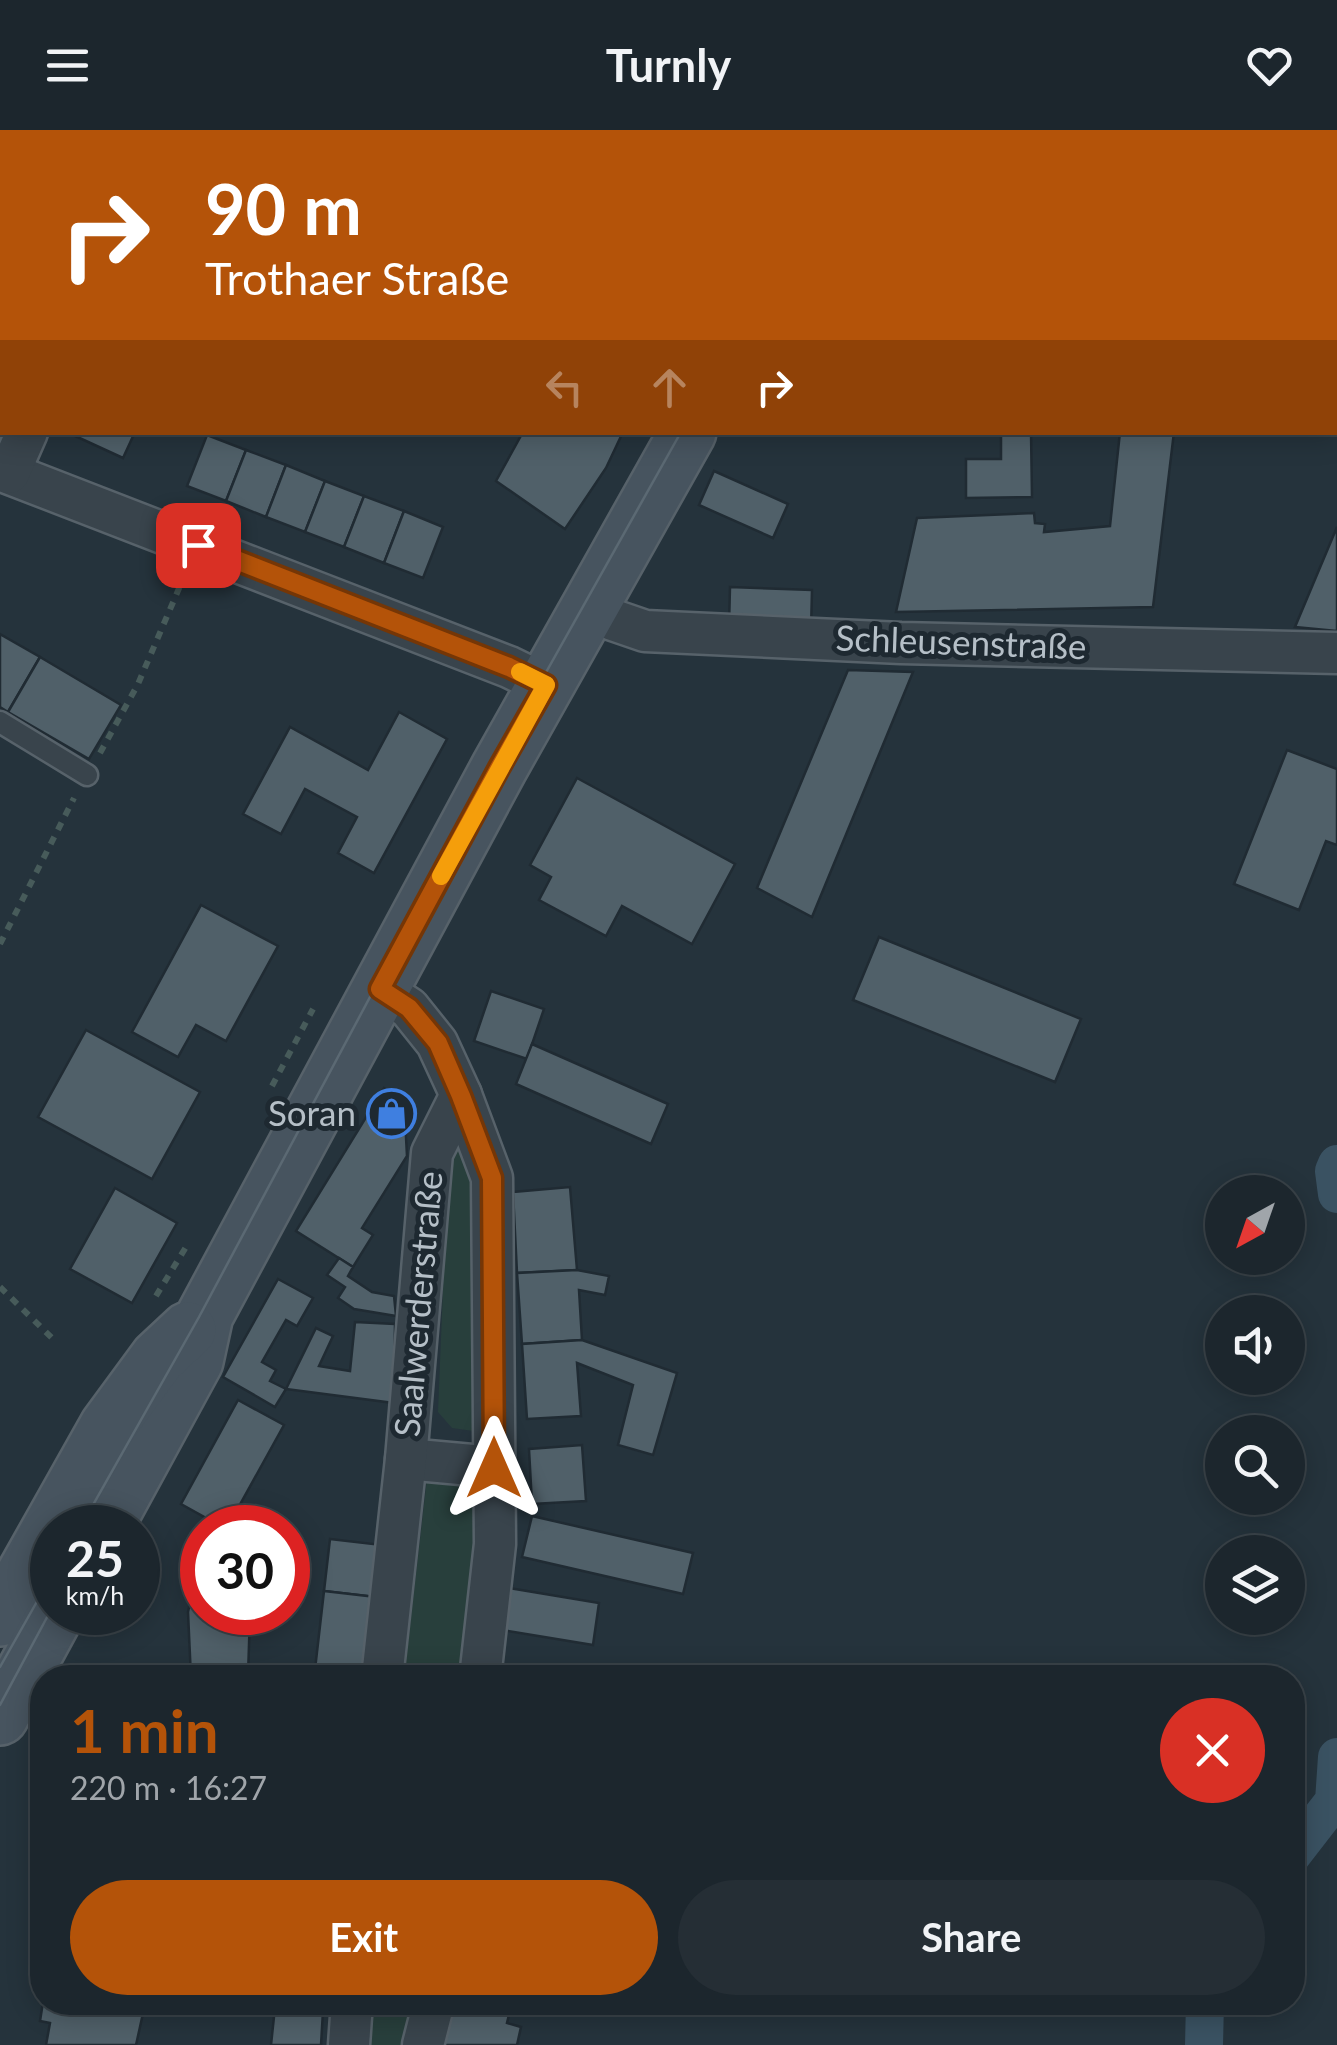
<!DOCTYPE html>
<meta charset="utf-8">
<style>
:root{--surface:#1c262d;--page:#252e35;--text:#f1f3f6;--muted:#a0a5aa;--line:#3a4349;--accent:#b45309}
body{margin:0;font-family:Lato,sans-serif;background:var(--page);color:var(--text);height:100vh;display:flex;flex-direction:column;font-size:38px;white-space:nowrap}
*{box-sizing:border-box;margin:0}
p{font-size:32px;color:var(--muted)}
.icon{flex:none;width:55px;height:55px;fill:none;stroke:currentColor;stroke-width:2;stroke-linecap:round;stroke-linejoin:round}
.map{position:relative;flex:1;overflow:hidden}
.sheet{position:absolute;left:30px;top:1535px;width:1275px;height:350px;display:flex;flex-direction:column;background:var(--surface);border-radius:40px;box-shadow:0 5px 25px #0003,0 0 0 2px var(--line)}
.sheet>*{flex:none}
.top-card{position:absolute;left:0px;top:0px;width:1338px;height:305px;box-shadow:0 5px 25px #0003,0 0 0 2px var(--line);background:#b45309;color:#fff;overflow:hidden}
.needle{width:65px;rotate:220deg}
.controls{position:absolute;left:1205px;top:1045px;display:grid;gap:20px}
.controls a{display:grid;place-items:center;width:100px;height:100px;border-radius:50%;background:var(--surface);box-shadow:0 5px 25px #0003,0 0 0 2px var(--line);font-size:50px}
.speed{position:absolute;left:30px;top:1375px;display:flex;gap:20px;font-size:50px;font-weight:700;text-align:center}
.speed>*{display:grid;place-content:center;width:130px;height:130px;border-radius:50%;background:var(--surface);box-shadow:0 5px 25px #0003,0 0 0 2px var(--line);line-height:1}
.speed small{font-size:25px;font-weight:400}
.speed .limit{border:15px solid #d22;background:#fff;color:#111}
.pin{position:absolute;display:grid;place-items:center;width:85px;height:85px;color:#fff;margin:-42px;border-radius:20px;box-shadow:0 5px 15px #0006}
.me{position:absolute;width:110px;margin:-55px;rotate:0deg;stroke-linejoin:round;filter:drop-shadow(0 0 8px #0008)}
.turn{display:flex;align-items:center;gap:35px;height:210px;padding:0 40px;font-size:45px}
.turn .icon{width:130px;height:130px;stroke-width:2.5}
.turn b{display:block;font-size:70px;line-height:85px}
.lanes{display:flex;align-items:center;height:95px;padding:0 40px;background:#0003;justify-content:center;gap:50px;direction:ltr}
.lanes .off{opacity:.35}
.round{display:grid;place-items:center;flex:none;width:105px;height:105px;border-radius:52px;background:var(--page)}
.summary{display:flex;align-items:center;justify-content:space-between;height:170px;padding:0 40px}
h1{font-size:60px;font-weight:700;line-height:75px;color:var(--accent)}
.button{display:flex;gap:20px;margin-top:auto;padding:20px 40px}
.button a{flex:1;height:115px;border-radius:60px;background:var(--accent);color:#fff;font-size:40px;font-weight:700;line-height:115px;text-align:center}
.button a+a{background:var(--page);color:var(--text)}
header{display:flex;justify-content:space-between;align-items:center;height:130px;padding:0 40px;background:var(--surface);font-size:45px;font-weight:700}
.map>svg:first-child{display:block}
.green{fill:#283f3c}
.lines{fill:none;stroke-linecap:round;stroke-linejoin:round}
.canal{stroke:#3a5262;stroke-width:38}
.building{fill:#506069;stroke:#202b33;stroke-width:2.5}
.service-casing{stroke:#57626a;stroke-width:25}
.minor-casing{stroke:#57626a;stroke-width:45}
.secondary-casing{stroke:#57626a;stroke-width:60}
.path{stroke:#475b5a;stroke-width:6;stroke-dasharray:8 8;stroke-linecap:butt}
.service{stroke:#39444c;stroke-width:20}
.minor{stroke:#39444c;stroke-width:40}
.secondary{stroke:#47545f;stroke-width:55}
.tram{stroke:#5b6973;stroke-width:2.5}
.route-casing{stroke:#753606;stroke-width:25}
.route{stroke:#b45309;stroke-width:18}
.slow{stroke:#f59e0b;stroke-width:18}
.labels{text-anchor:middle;stroke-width:10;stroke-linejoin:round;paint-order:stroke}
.street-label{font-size:35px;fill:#b5bfc7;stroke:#1e2931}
.poi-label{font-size:35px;fill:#b5bfc7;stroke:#1e2931;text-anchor:end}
</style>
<header><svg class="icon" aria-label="menu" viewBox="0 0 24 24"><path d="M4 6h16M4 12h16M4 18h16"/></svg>Turnly<svg class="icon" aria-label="heart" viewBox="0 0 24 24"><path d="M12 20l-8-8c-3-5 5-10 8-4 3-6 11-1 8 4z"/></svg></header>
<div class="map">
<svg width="1337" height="1915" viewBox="0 0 1337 1915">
<rect width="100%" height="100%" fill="#25333c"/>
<!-- green -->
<g class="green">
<polygon points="457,1003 476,1040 485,1279 473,1301 452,1298 438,1282 448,1036"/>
<polygon points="427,1349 478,1350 479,1426 462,1547 404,1548"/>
<polygon points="370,1873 414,1873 406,1915 365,1915"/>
</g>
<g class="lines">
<!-- canal -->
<g class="canal">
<polyline points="1337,1034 1334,1041 1337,1064"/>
<polyline points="1292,1725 1334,1671 1337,1627"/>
<polyline points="1204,1915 1205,1872"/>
</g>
</g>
<!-- building -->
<g class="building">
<polygon points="37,0 113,0 118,2 36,2"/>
<polygon points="671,0 778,0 776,2 670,2"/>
<polygon points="74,302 135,302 123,328 73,305"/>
<polygon points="523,302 623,302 606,338 565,399 496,351"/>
<polygon points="1001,302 1031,302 1032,367 966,368 966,329 1001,329"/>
<polygon points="1120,302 1174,302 1153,477 896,482 917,388 1034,383 1035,393 1045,394 1044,402 1110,396"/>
<polygon points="207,305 246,320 226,371 187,356"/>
<polygon points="246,320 286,335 266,387 226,371"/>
<polygon points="286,335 325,351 305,402 266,387"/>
<polygon points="714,341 788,374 773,408 699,375"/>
<polygon points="325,351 364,366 344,417 305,402"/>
<polygon points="364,366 404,381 384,433 344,417"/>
<polygon points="404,381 443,397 423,448 384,433"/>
<polygon points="1337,397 1337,501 1295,497"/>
<polygon points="730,457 812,460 811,500 729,497"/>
<polygon points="0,504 40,527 8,582 0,577"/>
<polygon points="40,527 121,575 89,629 8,582"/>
<polygon points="848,540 913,542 812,787 757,758"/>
<polygon points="399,582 447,609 374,743 338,723 357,687 305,659 281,704 243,684 290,597 368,640"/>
<polygon points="1287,620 1337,639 1337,715 1326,711 1299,780 1234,754"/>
<polygon points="577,648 735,734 692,814 622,776 606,806 539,770 551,747 530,735"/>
<polygon points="201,775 278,816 226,911 196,895 178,927 132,902"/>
<polygon points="879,807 1081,889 1055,952 853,870"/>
<polygon points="491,861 544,879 527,929 474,911"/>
<polygon points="86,900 200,962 152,1049 38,987"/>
<polygon points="532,914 668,974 651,1014 516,954"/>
<polygon points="384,958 404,970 407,1026 362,1098 373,1105 353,1137 296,1101"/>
<polygon points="570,1057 577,1140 517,1143 513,1062"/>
<polygon points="115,1058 177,1093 132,1173 70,1139"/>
<polygon points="339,1128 353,1137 348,1146 372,1162 394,1166 396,1186 354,1179 338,1168 345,1157 327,1145"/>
<polygon points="577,1140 609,1146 605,1165 579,1160 582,1210 522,1214 517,1143"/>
<polygon points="278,1149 313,1168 297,1196 286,1190 262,1232 276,1240 270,1251 286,1259 275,1277 223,1247"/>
<polygon points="355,1192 395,1194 394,1273 286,1259 316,1198 333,1206 319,1236 350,1241"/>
<polygon points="582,1210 677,1243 653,1325 618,1315 633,1255 577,1233 581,1286 527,1289 522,1214"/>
<polygon points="238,1270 284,1295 227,1398 224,1398 181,1374"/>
<polygon points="582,1315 586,1371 532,1374 529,1319"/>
<polygon points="532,1386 693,1423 683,1464 522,1427"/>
<polygon points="330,1409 382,1415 376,1467 324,1461"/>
<polygon points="199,1431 202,1431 202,1482 250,1483 248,1546 314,1548 191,1548 188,1482"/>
<polygon points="509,1458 599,1473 593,1515 502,1500"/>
<polygon points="324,1461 376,1467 367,1548 314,1548"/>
<polygon points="596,1537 653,1548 594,1548"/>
<polygon points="43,1872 167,1872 165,1883 144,1879 136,1915 46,1915 50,1893 40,1891"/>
<polygon points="453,1872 512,1873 507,1893 521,1897 517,1915 443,1915"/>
<polygon points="275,1877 323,1881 321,1915 271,1915"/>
</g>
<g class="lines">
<defs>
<polyline id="service" points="0,592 87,645"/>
<g id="minor">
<polyline points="956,0 960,2"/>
<polyline points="165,2 166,0"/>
<polyline points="1334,2 1335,0"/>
<polyline points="1335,207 1337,208"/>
<polyline points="0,340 509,537 546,555"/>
<polyline points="9,343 27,302"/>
<polyline points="590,478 613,490 645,501 901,513 1337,523"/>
<polyline points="380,859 409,878 437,913 461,965 492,1048 495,1414 480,1548"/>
<polyline points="406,1329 494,1337"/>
<polyline points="382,1548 406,1329 432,1023 461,965"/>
<polyline points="349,1915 352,1872"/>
<polyline points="423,1915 434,1872"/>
</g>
<g id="secondary">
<polyline points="855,2 856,0"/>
<polyline points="104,1398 195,1231 205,1185 499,638 688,302"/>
<polyline points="0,1488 108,1296 158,1228 188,1200"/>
<polyline points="0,1587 57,1482"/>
</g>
</defs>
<!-- service casing -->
<use href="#service" class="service-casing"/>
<!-- minor casing -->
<use href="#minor" class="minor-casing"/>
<!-- secondary casing -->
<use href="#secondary" class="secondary-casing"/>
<!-- path -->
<g class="path">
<polyline points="797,2 799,0"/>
<polyline points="100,623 138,554 183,449"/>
<polyline points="0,814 74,668"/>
<polyline points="272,956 313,879"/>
<polyline points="0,1157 53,1209"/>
<polyline points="156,1166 186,1117"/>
</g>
<!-- service -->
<use href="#service" class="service"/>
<!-- minor -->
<use href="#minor" class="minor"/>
<!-- secondary -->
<use href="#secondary" class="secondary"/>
<!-- tram -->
<g class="tram">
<polyline points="849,2 850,0"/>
<polyline points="479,695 551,563"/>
<polyline points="80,1398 199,1187 494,635 681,302"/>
<polyline points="0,1537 52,1445"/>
<polyline points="0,1575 52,1478"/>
</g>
</g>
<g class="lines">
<defs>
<polyline id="route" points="198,415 509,537 546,555 499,638 380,859 409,878 438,913 461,966 492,1048 494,1338"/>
</defs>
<!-- route casing -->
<use href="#route" class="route-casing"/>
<!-- route -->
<use href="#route" class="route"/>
<!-- slow -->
<polyline class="slow" points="441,746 546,555 520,542"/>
</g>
<!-- icons -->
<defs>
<symbol id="shop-ring" viewBox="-11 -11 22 22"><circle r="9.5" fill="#1e2931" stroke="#3f7fe0" stroke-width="1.5"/><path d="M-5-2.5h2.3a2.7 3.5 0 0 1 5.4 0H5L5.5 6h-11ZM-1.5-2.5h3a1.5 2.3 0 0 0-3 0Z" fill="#3f7fe0"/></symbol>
</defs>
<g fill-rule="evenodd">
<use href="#shop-ring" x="364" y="956" width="55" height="55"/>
</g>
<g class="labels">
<!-- street labels -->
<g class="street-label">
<text transform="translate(961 513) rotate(2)" y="12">Schleusenstraße</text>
<text transform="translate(419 1174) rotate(-85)" y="12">Saalwerderstraße</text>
</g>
<!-- poi labels -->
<g class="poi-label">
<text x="356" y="996">Soran</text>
</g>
</g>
</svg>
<div class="controls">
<a><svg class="needle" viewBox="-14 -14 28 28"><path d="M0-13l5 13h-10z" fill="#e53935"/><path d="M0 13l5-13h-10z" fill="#a0a5aa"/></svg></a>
<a><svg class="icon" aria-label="sound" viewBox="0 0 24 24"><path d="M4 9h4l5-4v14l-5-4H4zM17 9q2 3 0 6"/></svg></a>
<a><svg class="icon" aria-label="search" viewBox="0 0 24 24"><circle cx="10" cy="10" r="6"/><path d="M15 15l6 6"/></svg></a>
<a><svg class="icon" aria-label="layers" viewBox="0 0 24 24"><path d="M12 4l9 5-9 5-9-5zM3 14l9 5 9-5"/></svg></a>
</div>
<div class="speed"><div>25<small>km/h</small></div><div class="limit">30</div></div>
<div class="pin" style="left:198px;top:415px;background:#d93025"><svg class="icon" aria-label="arrive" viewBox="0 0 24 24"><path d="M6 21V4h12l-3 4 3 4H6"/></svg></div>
<svg class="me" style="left:494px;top:1338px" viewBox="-20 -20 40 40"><path d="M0-17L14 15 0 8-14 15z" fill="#b45309" stroke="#fff" stroke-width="4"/></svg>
<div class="top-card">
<div class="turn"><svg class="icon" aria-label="right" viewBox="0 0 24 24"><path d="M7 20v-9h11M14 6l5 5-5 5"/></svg><div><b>90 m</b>Trothaer Straße</div></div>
<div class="lanes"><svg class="icon off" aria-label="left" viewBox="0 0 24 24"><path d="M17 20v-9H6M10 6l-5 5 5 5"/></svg><svg class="icon off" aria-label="ahead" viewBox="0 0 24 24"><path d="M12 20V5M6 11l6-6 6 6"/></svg><svg class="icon" aria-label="right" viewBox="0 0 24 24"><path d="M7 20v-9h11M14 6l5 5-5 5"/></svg></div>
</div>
<section class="sheet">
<div class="summary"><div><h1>1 min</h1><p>220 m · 16:27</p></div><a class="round" style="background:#d93025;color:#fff"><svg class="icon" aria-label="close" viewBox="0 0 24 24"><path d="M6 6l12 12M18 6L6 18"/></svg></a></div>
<div class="button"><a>Exit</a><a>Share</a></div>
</section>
</div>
